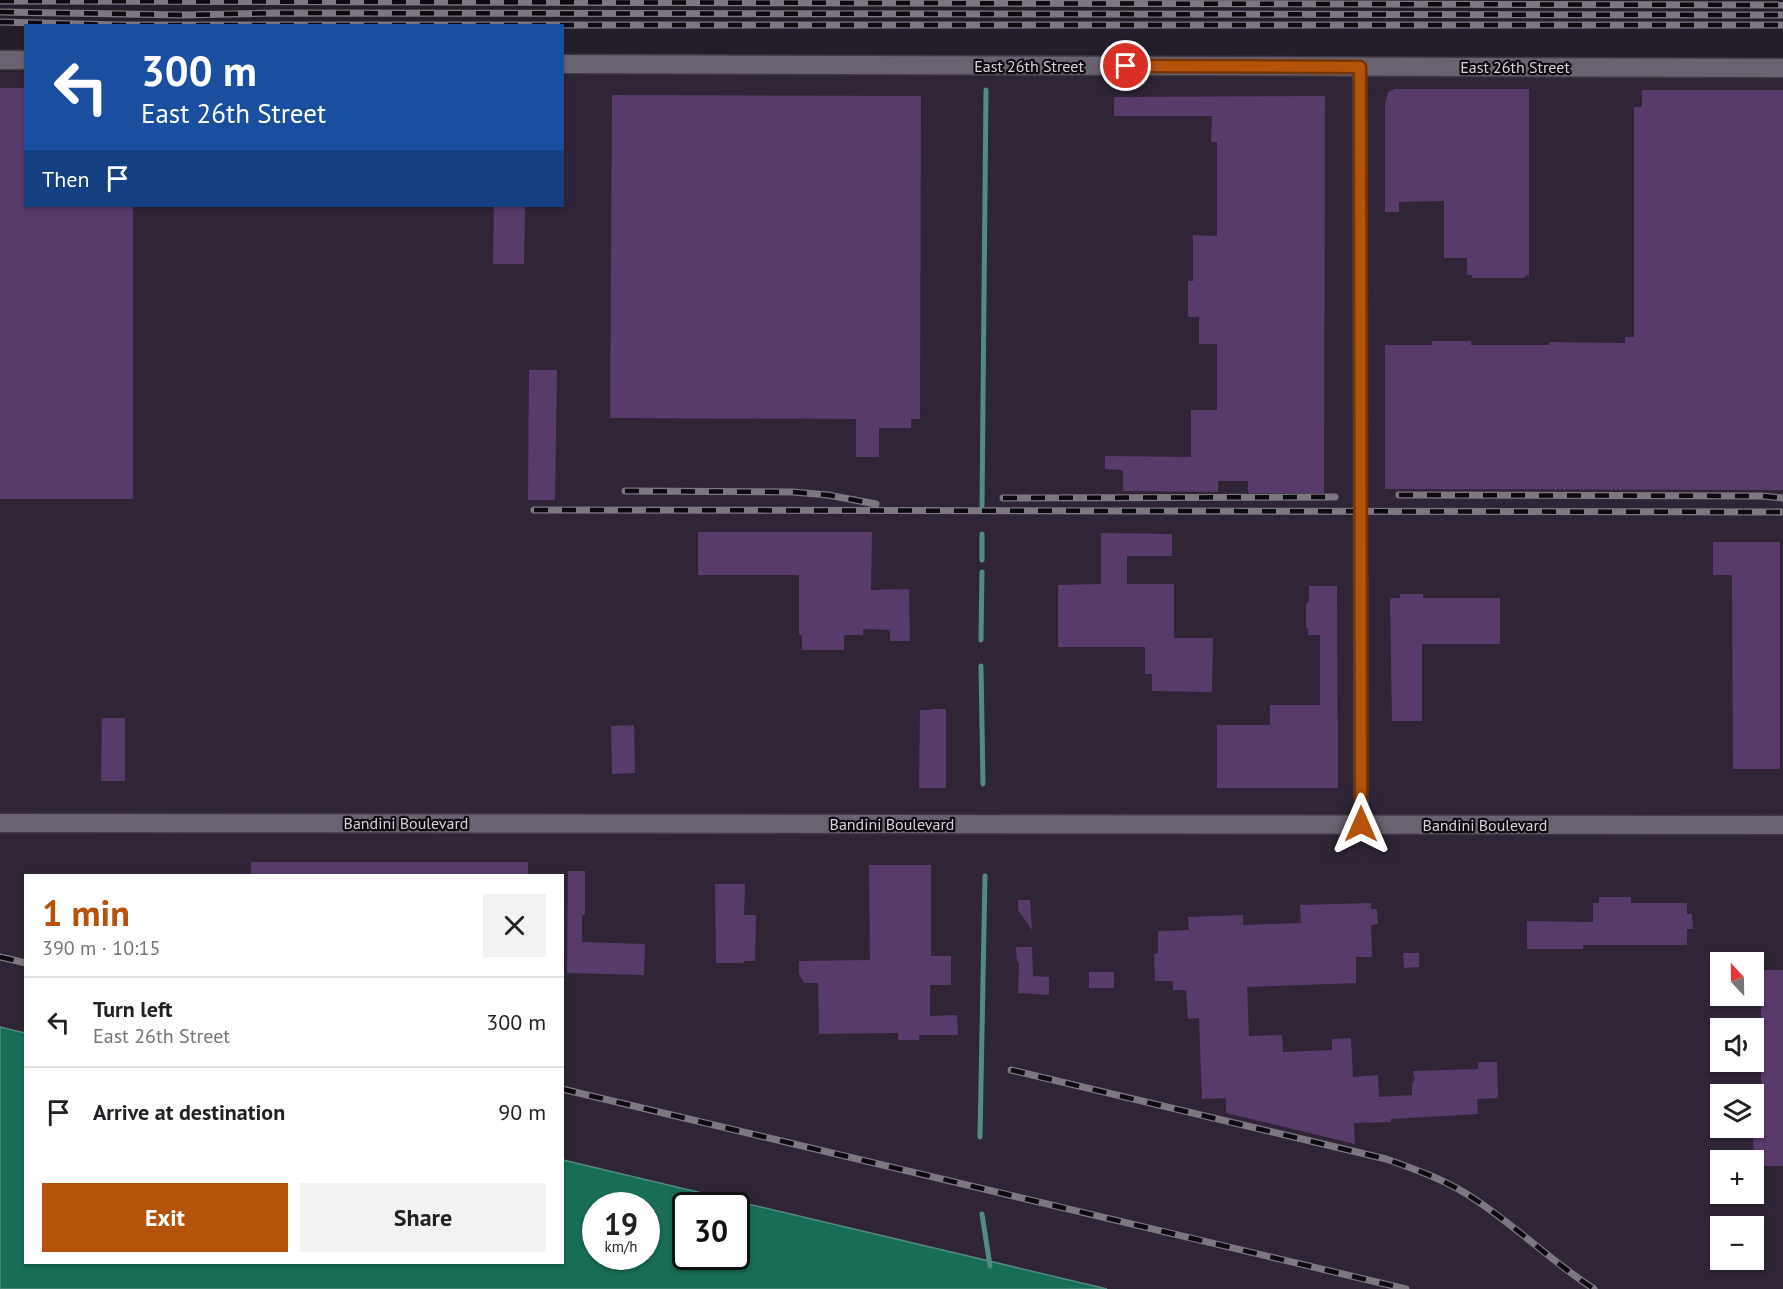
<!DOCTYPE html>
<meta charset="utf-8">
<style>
:root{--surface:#fff;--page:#f2f2f2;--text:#202124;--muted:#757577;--line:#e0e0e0;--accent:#b45309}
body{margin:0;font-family:"PT Sans",sans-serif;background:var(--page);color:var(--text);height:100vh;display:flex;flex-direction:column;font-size:22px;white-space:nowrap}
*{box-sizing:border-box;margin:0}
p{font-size:20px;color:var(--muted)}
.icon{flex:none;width:33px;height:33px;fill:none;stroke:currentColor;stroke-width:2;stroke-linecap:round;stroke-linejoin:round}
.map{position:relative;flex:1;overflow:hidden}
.details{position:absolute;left:24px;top:874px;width:540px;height:390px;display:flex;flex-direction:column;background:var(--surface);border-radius:0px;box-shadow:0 2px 4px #0004}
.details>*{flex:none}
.guide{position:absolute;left:24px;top:24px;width:540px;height:183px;border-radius:0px;box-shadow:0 2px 4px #0004;background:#1a4fa0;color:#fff;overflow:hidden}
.needle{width:39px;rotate:338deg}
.tools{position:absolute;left:1710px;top:952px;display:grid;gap:12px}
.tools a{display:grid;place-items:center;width:54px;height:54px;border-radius:0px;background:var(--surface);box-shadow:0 2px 4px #0004;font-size:30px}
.speed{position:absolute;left:582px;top:1192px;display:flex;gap:12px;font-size:30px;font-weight:700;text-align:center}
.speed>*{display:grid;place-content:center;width:78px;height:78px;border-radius:50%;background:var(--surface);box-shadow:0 2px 4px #0004;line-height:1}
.speed small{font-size:15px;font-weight:400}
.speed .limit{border:3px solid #111;border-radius:9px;background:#fff;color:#111}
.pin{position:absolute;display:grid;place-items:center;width:51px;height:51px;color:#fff;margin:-26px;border:3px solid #fff;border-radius:50%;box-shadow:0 2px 6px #0007}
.me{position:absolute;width:66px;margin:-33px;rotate:0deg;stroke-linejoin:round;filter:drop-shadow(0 0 4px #0008)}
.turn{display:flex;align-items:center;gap:21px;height:126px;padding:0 18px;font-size:27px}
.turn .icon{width:78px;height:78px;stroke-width:2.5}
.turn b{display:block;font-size:42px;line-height:51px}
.then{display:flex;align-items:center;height:57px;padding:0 18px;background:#0003;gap:12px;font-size:22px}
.round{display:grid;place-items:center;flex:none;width:63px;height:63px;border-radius:0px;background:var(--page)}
.headline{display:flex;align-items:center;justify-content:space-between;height:102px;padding:0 18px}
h1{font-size:36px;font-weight:700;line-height:45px;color:var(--accent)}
.cta{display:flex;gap:12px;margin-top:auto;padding:12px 18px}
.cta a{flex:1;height:69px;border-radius:0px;background:var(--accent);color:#fff;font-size:24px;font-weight:700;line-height:69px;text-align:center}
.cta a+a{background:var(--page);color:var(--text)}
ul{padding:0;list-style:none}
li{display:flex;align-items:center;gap:18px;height:90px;padding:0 18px;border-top:2px solid var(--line)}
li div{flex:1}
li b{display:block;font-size:22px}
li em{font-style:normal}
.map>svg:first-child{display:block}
.built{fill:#2f2536;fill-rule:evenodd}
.water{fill:#176d56;stroke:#518c7e;stroke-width:1.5;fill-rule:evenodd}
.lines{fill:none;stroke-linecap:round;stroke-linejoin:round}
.stream{stroke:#518c7e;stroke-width:5}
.building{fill:#583a6b}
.minor-casing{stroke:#3f3942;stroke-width:16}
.tertiary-casing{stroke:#3f3942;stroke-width:21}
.secondary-casing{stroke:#3f3942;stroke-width:21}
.minor{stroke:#6a6270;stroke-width:14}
.tertiary{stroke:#6a6270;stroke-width:18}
.secondary{stroke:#6a6270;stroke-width:18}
.rail-casing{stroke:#7d7781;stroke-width:7}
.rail{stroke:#0c090f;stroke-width:4.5;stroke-dasharray:14;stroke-linecap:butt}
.route-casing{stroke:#753606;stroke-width:15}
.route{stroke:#b45309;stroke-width:10}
.labels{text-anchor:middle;stroke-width:4.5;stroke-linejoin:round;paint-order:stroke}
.street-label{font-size:16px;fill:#d9d4dc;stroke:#0c090f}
</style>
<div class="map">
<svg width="1783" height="1289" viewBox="0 0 1783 1289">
<rect width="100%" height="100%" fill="#251e2a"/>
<!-- built -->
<path class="built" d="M1783,68v1221h-1783v-1217h25l1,134h536l1,-135zM26,876h536v387h-536zM1720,963h34v33h-34zM1720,1029h34v33h-34zM1720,1095h34v33h-34zM1720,1161h34v33h-34zM596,1206h50v51h-50zM686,1206h50v51h-50zM1720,1227h34v33h-34z"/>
<!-- water -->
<path class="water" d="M0,1027l25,6 1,230h536l1,-103 544,129h-1107zM596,1206h50v51h-50zM686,1206h50v51h-50z"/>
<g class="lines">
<!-- stream -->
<g class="stream">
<polyline points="982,506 986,90"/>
<polyline points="982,560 982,534"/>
<polyline points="981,640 982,572"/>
<polyline points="981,666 983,784"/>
<polyline points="980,1137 985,876"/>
<polyline points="982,1214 990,1266"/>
</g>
</g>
<!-- building -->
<g class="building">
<polygon points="0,88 26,88 26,206 133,206 133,499 0,499"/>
<polygon points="1395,89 1529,89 1529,276 1525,275 1525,278 1472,278 1472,275 1467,275 1467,258 1444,258 1444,201 1399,202 1399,212 1385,212 1385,103 1388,92"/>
<polygon points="1642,90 1783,90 1783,490 1385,489 1385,345 1432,345 1432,341 1471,341 1471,345 1549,345 1549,342 1625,343 1625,337 1634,337 1634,107 1642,107"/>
<polygon points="612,95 921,96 920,419 911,419 911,428 879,428 879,457 856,457 856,419 610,418"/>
<polygon points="1325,96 1324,493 1248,493 1248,481 1218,481 1218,492 1123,491 1123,470 1105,469 1105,456 1191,457 1191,410 1217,410 1217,344 1199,344 1199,317 1188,317 1188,281 1193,281 1193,235 1217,236 1217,142 1211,142 1212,116 1114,116 1114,97"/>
<polygon points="494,206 525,206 524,264 493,264"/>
<polygon points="529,370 557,370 555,500 528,500"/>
<polygon points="698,532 872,532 871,590 909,589 910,641 890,641 890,630 863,629 863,635 844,635 844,650 802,650 802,635 799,635 799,575 698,575"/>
<polygon points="1101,533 1172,534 1172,556 1127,556 1127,584 1174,584 1174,638 1213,638 1212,692 1152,691 1152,674 1145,674 1145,647 1058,647 1058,585 1101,584"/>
<polygon points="1713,542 1780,542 1780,769 1733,769 1732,575 1713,575"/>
<polygon points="1309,586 1337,586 1338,788 1217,788 1217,725 1270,725 1270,705 1320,705 1320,635 1308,635 1308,628 1306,628 1306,604 1309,601"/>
<polygon points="1400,594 1423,594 1423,598 1500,598 1500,644 1422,644 1422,721 1392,721 1390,598 1400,598"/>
<polygon points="932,709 946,709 946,788 919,788 920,710 932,710"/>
<polygon points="102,718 125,718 125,781 101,781"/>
<polygon points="634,725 635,773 612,774 611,726"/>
<rect x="251" y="862" width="277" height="14"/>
<polygon points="869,865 931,865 931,956 951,956 951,985 930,985 930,1016 957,1015 958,1035 919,1035 919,1040 898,1040 898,1033 819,1034 818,983 804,983 799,974 799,961 870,960"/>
<polygon points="568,871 585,871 585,915 582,915 582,942 645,944 644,975 567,973"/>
<polygon points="715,884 745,884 744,915 756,915 755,961 744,961 743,963 716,963"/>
<polygon points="1599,897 1631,897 1631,903 1687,903 1687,914 1692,914 1693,929 1687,929 1687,945 1583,945 1583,949 1527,949 1527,921 1593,922 1593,903 1599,903"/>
<polygon points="1018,900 1030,900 1032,930 1018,910"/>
<polygon points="1371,903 1371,909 1377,909 1378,924 1371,925 1372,957 1356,957 1356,983 1247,987 1249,1036 1282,1035 1283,1052 1332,1050 1332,1039 1351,1038 1353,1077 1378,1075 1379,1097 1412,1095 1412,1084 1415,1079 1413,1071 1478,1069 1478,1062 1497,1062 1498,1098 1477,1099 1478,1114 1391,1119 1391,1122 1354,1123 1355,1144 1226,1113 1226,1098 1202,1099 1199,1018 1188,1019 1186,990 1173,990 1173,981 1155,981 1154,954 1158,953 1158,931 1189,930 1188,917 1243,915 1243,925 1301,923 1300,905"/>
<polygon points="1016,947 1032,947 1033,976 1049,977 1049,995 1018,993 1019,962 1017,962"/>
<polygon points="1403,953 1419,953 1419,967 1404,968"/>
<polygon points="1761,970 1783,970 1783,1166 1754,1166 1753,1129 1761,1129"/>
<rect x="1089" y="972" width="25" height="16"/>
</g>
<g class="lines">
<defs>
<polyline id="minor" points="1360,67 1361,824"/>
<g id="tertiary">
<polyline points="0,60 26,60"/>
<polyline points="562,64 1783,68"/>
</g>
<polyline id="secondary" points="0,823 1783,825"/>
</defs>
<!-- minor casing -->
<use href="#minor" class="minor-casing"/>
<!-- tertiary casing -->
<use href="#tertiary" class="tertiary-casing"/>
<!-- secondary casing -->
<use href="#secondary" class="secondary-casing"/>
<!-- minor -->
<use href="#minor" class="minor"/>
<!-- tertiary -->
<use href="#tertiary" class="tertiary"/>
<!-- secondary -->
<use href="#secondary" class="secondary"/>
<defs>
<g id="rail">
<polyline points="0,1 1783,5"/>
<polyline points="0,12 184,15 274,13 1783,15"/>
<polyline points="0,22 120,25 1783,25"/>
<polyline points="625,491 793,492 828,495 876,504"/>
<polyline points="1399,495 1762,496 1783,498"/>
<polyline points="1003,498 1335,497"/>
<polyline points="534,510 1783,512"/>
<polyline points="0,957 26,963"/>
<path d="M1011,1070l375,89c28,10 54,19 79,34 46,28 84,67 129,96"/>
<polyline points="562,1089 1406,1289"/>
</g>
</defs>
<!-- rail casing -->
<use href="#rail" class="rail-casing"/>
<!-- rail -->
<use href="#rail" class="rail"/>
</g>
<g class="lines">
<defs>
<polyline id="route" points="1126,66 1360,67 1361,824"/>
</defs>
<!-- route casing -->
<use href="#route" class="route-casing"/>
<!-- route -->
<use href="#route" class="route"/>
</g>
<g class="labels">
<!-- street labels -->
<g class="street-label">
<text x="1029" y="72">East 26th Street</text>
<text x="1515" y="73">East 26th Street</text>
<text x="406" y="829">Bandini Boulevard</text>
<text x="892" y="830">Bandini Boulevard</text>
<text x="1485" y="831">Bandini Boulevard</text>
</g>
</g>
</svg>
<div class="tools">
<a><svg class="needle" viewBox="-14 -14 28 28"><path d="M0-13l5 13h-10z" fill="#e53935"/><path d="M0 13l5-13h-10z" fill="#757577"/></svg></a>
<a><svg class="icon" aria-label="sound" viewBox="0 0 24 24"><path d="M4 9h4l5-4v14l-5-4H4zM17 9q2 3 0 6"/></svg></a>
<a><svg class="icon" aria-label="layers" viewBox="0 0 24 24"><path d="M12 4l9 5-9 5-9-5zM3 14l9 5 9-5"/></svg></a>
<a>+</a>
<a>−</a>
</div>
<div class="speed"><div>19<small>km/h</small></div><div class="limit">30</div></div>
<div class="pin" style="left:1126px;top:66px;background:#d93025"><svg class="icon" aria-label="arrive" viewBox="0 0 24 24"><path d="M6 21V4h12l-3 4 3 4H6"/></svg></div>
<svg class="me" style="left:1361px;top:824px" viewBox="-20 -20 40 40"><path d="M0-17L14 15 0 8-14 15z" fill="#b45309" stroke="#fff" stroke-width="4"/></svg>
<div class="guide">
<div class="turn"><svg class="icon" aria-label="left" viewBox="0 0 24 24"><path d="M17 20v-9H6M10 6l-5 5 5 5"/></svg><div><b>300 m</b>East 26th Street</div></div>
<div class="then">Then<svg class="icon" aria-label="arrive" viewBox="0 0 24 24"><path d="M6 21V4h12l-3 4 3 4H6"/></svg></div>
</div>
<section class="details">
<div class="headline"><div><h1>1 min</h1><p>390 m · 10:15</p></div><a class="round"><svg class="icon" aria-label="close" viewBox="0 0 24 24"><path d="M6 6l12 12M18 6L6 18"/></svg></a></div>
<ul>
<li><svg class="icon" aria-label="left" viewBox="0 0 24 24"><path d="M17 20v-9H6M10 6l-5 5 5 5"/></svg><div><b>Turn left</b><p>East 26th Street</p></div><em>300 m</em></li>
<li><svg class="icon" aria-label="arrive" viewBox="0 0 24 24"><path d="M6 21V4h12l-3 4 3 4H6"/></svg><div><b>Arrive at destination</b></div><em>90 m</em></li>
</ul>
<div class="cta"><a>Exit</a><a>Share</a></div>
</section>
</div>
